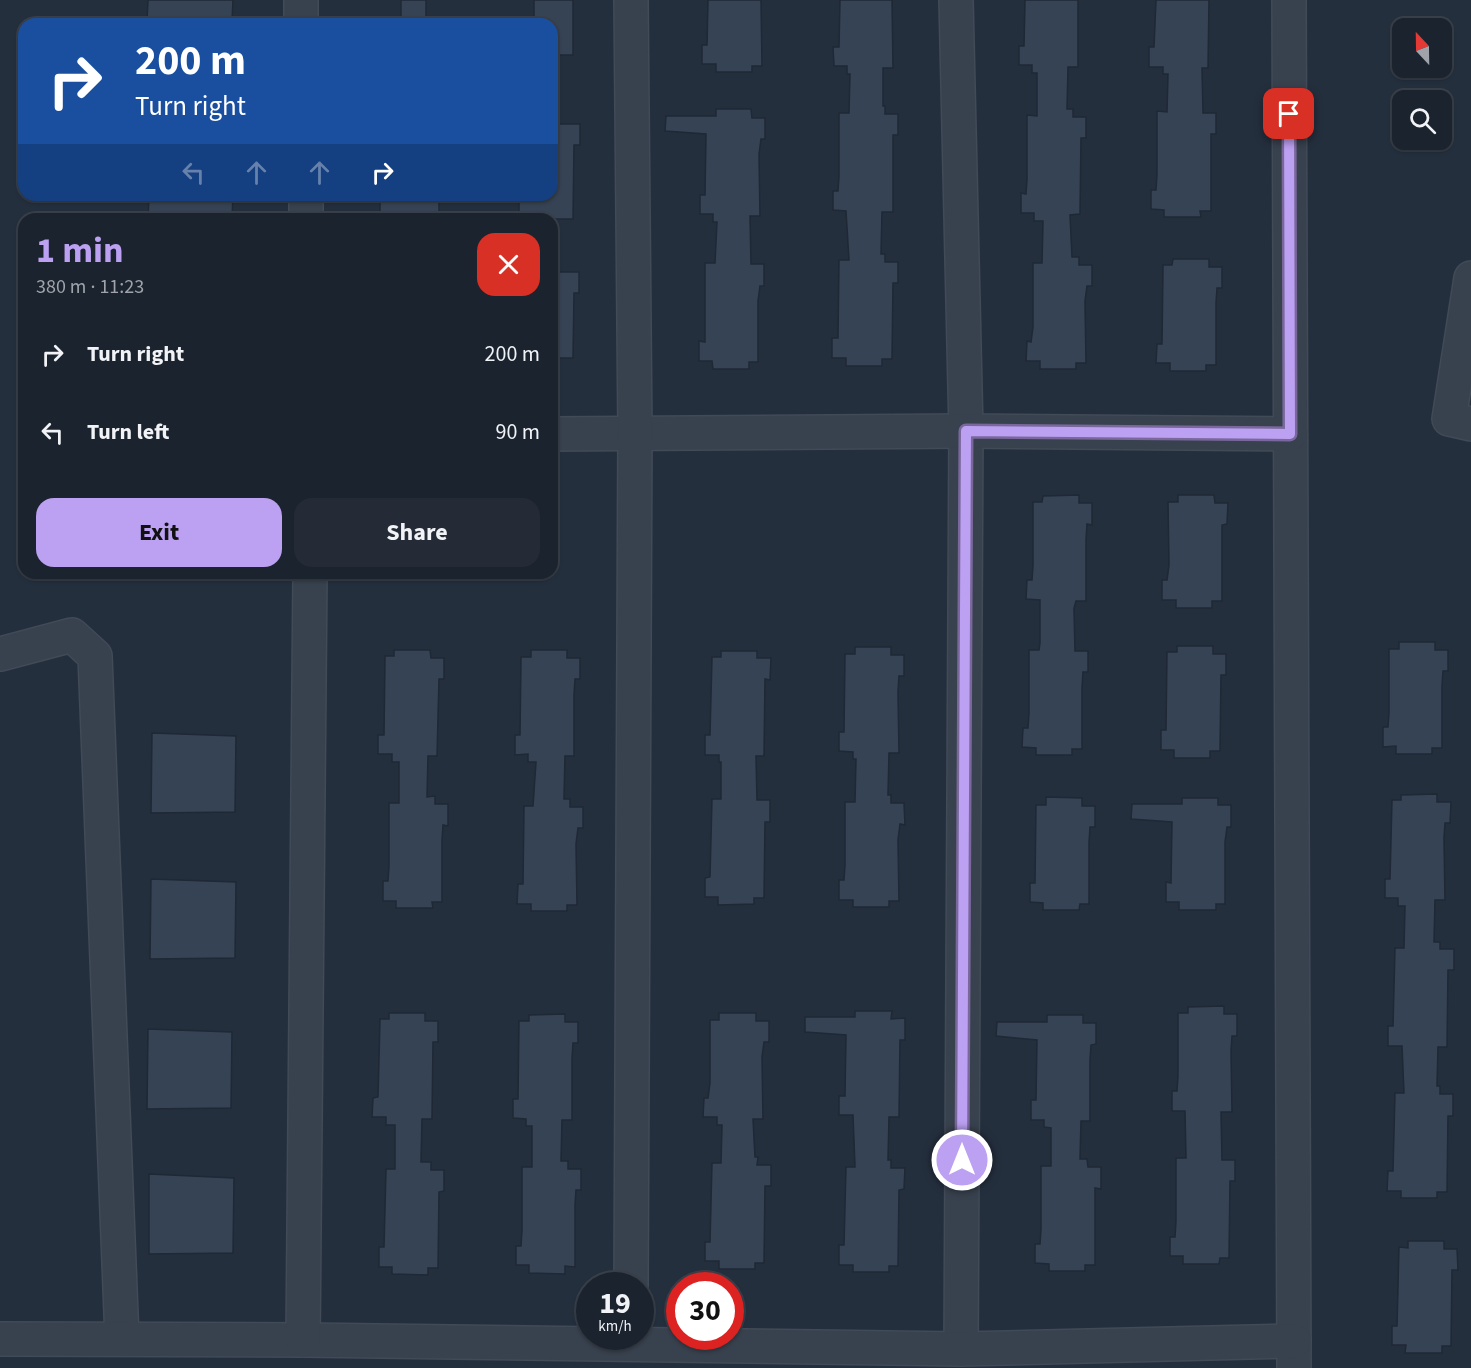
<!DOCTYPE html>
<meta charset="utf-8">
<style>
:root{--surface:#1b232e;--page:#242b36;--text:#f1f3f6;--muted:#a0a4aa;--line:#39404a;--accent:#bca0f2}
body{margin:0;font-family:"Source Sans 3",sans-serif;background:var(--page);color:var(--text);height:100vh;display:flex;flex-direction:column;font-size:22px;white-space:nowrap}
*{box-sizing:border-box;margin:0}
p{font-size:20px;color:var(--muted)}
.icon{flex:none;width:33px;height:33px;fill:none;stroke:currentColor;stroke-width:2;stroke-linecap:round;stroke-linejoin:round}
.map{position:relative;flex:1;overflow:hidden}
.panel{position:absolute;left:18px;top:213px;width:540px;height:366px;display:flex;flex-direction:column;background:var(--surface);border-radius:18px;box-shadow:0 2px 4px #0004,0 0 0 2px var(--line)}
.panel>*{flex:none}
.hud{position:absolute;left:18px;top:18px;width:540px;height:183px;border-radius:18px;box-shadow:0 2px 4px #0004,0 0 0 2px var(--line);background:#1a4fa0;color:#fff;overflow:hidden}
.needle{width:39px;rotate:338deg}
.buttons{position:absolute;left:1392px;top:18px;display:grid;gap:12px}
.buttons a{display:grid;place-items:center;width:60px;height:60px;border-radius:12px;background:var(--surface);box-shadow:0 2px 4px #0004,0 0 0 2px var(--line);font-size:30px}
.speed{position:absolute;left:576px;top:1272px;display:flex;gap:12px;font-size:30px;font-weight:700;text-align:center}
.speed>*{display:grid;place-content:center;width:78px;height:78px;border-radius:50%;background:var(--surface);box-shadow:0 2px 4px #0004,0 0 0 2px var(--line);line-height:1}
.speed small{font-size:15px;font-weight:400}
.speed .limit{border:9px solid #d22;background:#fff;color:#111}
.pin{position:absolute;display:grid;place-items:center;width:51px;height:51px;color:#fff;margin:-26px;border-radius:12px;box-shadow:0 3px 9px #0006}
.me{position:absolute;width:66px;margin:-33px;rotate:0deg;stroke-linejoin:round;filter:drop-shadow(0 0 4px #0008)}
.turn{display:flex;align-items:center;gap:21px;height:126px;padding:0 18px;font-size:27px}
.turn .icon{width:78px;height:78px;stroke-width:2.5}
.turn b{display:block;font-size:42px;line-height:51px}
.lanes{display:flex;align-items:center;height:57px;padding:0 18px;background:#0003;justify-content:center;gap:30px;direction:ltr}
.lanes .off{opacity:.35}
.round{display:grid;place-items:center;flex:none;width:63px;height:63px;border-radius:18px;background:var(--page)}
.head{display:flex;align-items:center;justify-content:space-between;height:102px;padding:0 18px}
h1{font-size:36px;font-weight:700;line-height:45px;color:var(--accent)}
.cta{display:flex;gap:12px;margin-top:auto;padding:12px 18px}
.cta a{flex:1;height:69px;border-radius:18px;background:var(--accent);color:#111;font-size:24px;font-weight:700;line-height:69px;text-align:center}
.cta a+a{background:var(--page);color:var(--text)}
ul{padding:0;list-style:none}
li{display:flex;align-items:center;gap:18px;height:78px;padding:0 18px}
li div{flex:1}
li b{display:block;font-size:22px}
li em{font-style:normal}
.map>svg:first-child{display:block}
.building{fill:#364354;stroke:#1f2835;stroke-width:1.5}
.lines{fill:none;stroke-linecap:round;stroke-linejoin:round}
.minor-casing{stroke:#414a57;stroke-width:36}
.minor{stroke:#38414e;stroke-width:33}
.route-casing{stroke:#7a689d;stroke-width:15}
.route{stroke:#bca0f2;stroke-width:10}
</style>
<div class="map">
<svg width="1471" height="1368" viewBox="0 0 1471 1368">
<rect width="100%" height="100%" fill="#242f3e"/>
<!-- building -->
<g class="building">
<polygon points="148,0 233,0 232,22 147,20"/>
<rect x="401" y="0" width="25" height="24"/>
<polygon points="534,0 573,0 573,55 552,55 552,24 534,24"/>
<polygon points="708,0 761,0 762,66 752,66 752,72 716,72 716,64 702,64 702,45 707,45"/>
<polygon points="840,0 892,0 893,68 883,68 883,106 885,106 885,114 898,114 898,135 893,135 893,212 882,212 881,254 885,254 885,262 898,262 898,283 893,283 892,359 882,359 882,366 846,366 846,358 832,358 832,338 838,338 839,260 849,260 846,211 833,210 833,191 838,191 839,176 839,113 849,113 850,74 847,74 847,66 834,66 833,47 839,47"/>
<polygon points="1025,0 1078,0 1078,67 1068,67 1067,109 1073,109 1073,117 1086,117 1086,138 1081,138 1080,214 1070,215 1072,257 1079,257 1079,265 1092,265 1092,286 1087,286 1085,301 1086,363 1076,363 1076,369 1040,369 1040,361 1026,361 1027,341 1031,342 1033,327 1033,263 1042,263 1043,221 1034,221 1034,213 1021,213 1021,193 1026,194 1027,179 1027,115 1037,116 1037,73 1032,73 1032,65 1019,65 1019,46 1024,46"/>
<polygon points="1156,0 1209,0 1208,68 1202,68 1203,113 1216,113 1216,134 1211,134 1211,211 1200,211 1201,217 1164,217 1164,210 1151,209 1151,190 1156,190 1157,174 1157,111 1167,112 1168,74 1163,74 1163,67 1149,67 1149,47 1154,47"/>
<polygon points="716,109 751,109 752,118 765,118 765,139 761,139 759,154 760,216 750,216 751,264 764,264 764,286 760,286 758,301 758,362 749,362 749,369 713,369 712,361 699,361 699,341 705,342 705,263 715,263 717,222 713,222 713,214 700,214 700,195 705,195 706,134 665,131 666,116 716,116"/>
<polygon points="552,124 580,124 580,145 574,145 573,219 519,219 519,195 552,195"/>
<polygon points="149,195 233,195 232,219 148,219"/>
<polygon points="385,195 439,195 439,219 380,217 380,198 385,198"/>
<polygon points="1173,259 1209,259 1209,267 1222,267 1222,288 1217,288 1216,303 1216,365 1206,365 1206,371 1170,371 1170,363 1156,363 1157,344 1162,344 1163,265 1172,265"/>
<polygon points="552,272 579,272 579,293 574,293 573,358 552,358"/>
<polygon points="1079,495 1079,503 1092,503 1092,525 1087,524 1086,540 1086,601 1076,601 1074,608 1075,651 1088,651 1088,672 1083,672 1082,688 1082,749 1072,749 1072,755 1036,755 1036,748 1022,747 1023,728 1028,728 1029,713 1029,650 1039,650 1040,643 1040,600 1026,599 1027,580 1032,580 1033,565 1033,502 1042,502 1043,496"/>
<polygon points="1178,495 1214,495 1215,503 1228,503 1227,524 1222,525 1222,601 1212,601 1212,608 1176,608 1176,600 1162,600 1162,580 1167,580 1169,565 1168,502 1178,502"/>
<polygon points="1399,642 1435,642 1435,650 1448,650 1448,671 1443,671 1442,686 1442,748 1432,748 1432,754 1396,754 1396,746 1383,747 1383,727 1388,727 1389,712 1389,649 1399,649"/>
<polygon points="1177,646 1213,646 1213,654 1226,654 1226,675 1221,675 1220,751 1210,751 1210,758 1174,758 1174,750 1161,750 1161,730 1166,730 1167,652 1177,652"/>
<polygon points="855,647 891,647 891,655 904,655 904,676 899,676 898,692 899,753 889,753 888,795 891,795 891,803 904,803 905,825 900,824 898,840 899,901 889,901 889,907 853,907 853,900 839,900 839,880 844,880 845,865 845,802 855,802 856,759 853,759 853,752 839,751 839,732 844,732 845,654 855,654"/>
<polygon points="394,650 430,650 431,658 444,658 444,679 439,679 437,756 428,756 427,797 435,796 435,804 448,804 448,826 443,825 442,841 442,902 432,902 433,908 396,908 396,901 383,901 383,881 388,881 389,866 389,803 399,803 399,762 392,762 392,754 378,754 378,735 384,735 385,656 394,656"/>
<polygon points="531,650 567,650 567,658 580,658 580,679 575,679 574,695 574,756 565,756 564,799 570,799 570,807 583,807 583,828 578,828 576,844 577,905 567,905 567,911 531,911 531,904 517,904 518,884 523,884 524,806 533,806 536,762 528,762 528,754 515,755 515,735 520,735 521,657 531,657"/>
<polygon points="721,651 757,651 757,658 771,658 770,680 765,679 764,756 756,756 757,800 770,800 770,822 765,822 764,898 754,898 754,904 718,905 718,897 705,897 705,878 710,877 712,799 721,799 721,762 719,762 719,755 705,755 705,735 710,735 712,657 721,657"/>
<polygon points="152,733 236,736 235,812 151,813"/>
<polygon points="1437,794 1437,802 1451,802 1450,823 1445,823 1444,838 1445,900 1435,900 1434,942 1440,942 1440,949 1454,949 1454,970 1448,970 1447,1047 1438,1047 1437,1086 1440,1086 1440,1094 1453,1094 1453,1116 1448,1116 1447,1192 1437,1192 1437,1198 1401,1198 1401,1191 1387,1191 1388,1171 1393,1171 1395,1093 1404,1093 1402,1046 1388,1046 1388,1026 1393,1026 1395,948 1404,948 1405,906 1398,906 1398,898 1385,898 1385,879 1390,879 1392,800 1401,800 1401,795"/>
<polygon points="1046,797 1082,798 1082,806 1095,806 1095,827 1090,827 1089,843 1089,904 1080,904 1079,910 1043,910 1043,903 1030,902 1030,883 1035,883 1036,805 1046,805"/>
<polygon points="1182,798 1218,798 1218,805 1231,805 1231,827 1227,827 1225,842 1225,904 1216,904 1216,910 1179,910 1179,902 1166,902 1166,882 1171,883 1172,822 1131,819 1132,804 1182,804"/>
<polygon points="151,879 236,882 235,958 150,959"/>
<polygon points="1224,1006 1224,1014 1237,1014 1237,1036 1232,1036 1231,1051 1232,1112 1221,1112 1222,1160 1235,1160 1235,1181 1230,1181 1229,1258 1220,1258 1219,1264 1183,1264 1183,1256 1170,1256 1170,1237 1175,1237 1176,1221 1176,1158 1186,1158 1185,1111 1172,1111 1172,1091 1177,1091 1178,1076 1178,1013 1188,1013 1188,1007"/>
<polygon points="855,1011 892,1011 891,1019 905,1018 905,1040 900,1040 899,1117 889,1117 888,1160 891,1160 891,1168 905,1168 904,1189 899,1190 898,1266 889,1266 889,1272 853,1272 853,1265 839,1265 839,1245 844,1245 846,1167 855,1167 853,1115 839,1115 839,1096 845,1096 846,1035 805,1032 805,1017 855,1017"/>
<polygon points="389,1013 425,1013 425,1021 438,1021 438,1042 433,1042 432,1119 422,1119 421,1162 431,1162 431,1170 444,1170 444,1191 439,1192 438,1268 428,1268 428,1275 392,1274 392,1267 379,1267 379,1247 384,1247 386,1169 395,1169 395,1125 386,1125 386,1117 372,1117 373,1098 378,1097 380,1019 389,1019"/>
<polygon points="719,1013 756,1013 756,1021 769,1021 769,1042 764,1042 762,1057 763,1119 753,1119 755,1157 758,1157 757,1165 771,1165 771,1186 765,1186 764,1263 755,1263 755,1269 719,1269 719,1261 705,1261 705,1242 710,1242 712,1163 721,1163 722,1125 717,1125 717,1117 703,1117 704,1098 708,1098 710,1083 710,1020 719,1020"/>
<polygon points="565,1014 565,1022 578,1022 578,1043 573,1043 572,1059 572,1120 562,1120 561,1161 568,1161 568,1169 581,1169 581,1190 576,1190 575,1205 575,1267 565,1266 565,1274 529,1273 529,1265 516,1265 516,1246 521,1246 522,1230 522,1167 532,1167 532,1126 526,1126 526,1119 513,1118 513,1099 518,1099 519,1021 529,1021 529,1015"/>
<polygon points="1047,1015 1083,1015 1083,1023 1096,1023 1096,1044 1091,1045 1090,1060 1090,1121 1081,1121 1080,1159 1087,1159 1088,1167 1101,1167 1101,1189 1095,1188 1095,1265 1085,1265 1085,1271 1049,1271 1049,1264 1035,1263 1035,1244 1040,1244 1041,1229 1041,1166 1051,1166 1051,1128 1044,1127 1044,1120 1031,1120 1031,1100 1036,1100 1037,1040 996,1036 997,1022 1047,1022"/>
<polygon points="148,1029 232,1032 231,1108 147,1109"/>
<polygon points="149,1174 234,1178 233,1253 149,1254"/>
<polygon points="1408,1241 1444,1241 1444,1249 1457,1249 1458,1270 1452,1270 1451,1346 1442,1346 1442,1353 1405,1353 1406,1345 1392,1345 1392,1326 1397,1326 1399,1247 1408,1248"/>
</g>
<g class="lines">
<defs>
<g id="minor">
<polyline points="301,0 301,24"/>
<polyline points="956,0 966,431 961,1349"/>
<polyline points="1289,0 1294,1368"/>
<polyline points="306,195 306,219"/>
<polyline points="1471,278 1449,419 1471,424"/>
<polyline points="552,434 966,431 1290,434"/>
<polyline points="0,654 72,635 95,656 122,1339"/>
<polyline points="631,1286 635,433 631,0"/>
<polyline points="0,1339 303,1340 961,1349 1294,1341"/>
<polyline points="303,1340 310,573"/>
</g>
</defs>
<!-- minor casing -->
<use href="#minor" class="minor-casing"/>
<!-- minor -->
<use href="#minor" class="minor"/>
</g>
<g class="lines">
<defs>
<polyline id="route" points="962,1160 966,431 1290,434 1289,114"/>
</defs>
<!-- route casing -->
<use href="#route" class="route-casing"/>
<!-- route -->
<use href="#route" class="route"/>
</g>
</svg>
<div class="buttons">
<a><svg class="needle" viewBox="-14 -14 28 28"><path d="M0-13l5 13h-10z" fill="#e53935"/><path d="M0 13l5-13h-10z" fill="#a0a4aa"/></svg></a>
<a><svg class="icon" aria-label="search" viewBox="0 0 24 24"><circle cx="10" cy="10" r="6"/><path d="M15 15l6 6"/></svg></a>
</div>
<div class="speed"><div>19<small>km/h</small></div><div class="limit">30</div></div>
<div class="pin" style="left:1289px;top:114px;background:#d93025"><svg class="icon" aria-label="arrive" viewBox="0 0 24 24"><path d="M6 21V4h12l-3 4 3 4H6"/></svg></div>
<svg class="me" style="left:962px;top:1160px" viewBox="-20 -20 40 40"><circle r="17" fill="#bca0f2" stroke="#fff" stroke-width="3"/><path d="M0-11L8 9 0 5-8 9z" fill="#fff"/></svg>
<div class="hud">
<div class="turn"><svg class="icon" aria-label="right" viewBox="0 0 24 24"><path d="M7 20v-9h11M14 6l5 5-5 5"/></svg><div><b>200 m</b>Turn right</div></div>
<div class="lanes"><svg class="icon off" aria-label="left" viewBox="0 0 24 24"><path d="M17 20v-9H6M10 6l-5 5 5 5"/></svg><svg class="icon off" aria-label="ahead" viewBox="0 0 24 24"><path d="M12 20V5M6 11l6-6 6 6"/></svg><svg class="icon off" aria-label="ahead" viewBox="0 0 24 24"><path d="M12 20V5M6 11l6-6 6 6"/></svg><svg class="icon" aria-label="right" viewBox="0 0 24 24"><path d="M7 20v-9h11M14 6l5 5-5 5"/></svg></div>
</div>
<section class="panel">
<div class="head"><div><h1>1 min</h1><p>380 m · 11:23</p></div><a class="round" style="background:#d93025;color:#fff"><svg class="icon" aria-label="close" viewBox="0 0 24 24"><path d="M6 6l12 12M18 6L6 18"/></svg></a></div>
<ul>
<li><svg class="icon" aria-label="right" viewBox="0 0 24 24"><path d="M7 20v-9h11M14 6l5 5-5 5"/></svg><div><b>Turn right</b></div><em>200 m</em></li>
<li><svg class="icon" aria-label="left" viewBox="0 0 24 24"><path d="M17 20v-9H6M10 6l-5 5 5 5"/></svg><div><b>Turn left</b></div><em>90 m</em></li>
</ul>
<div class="cta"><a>Exit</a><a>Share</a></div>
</section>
</div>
